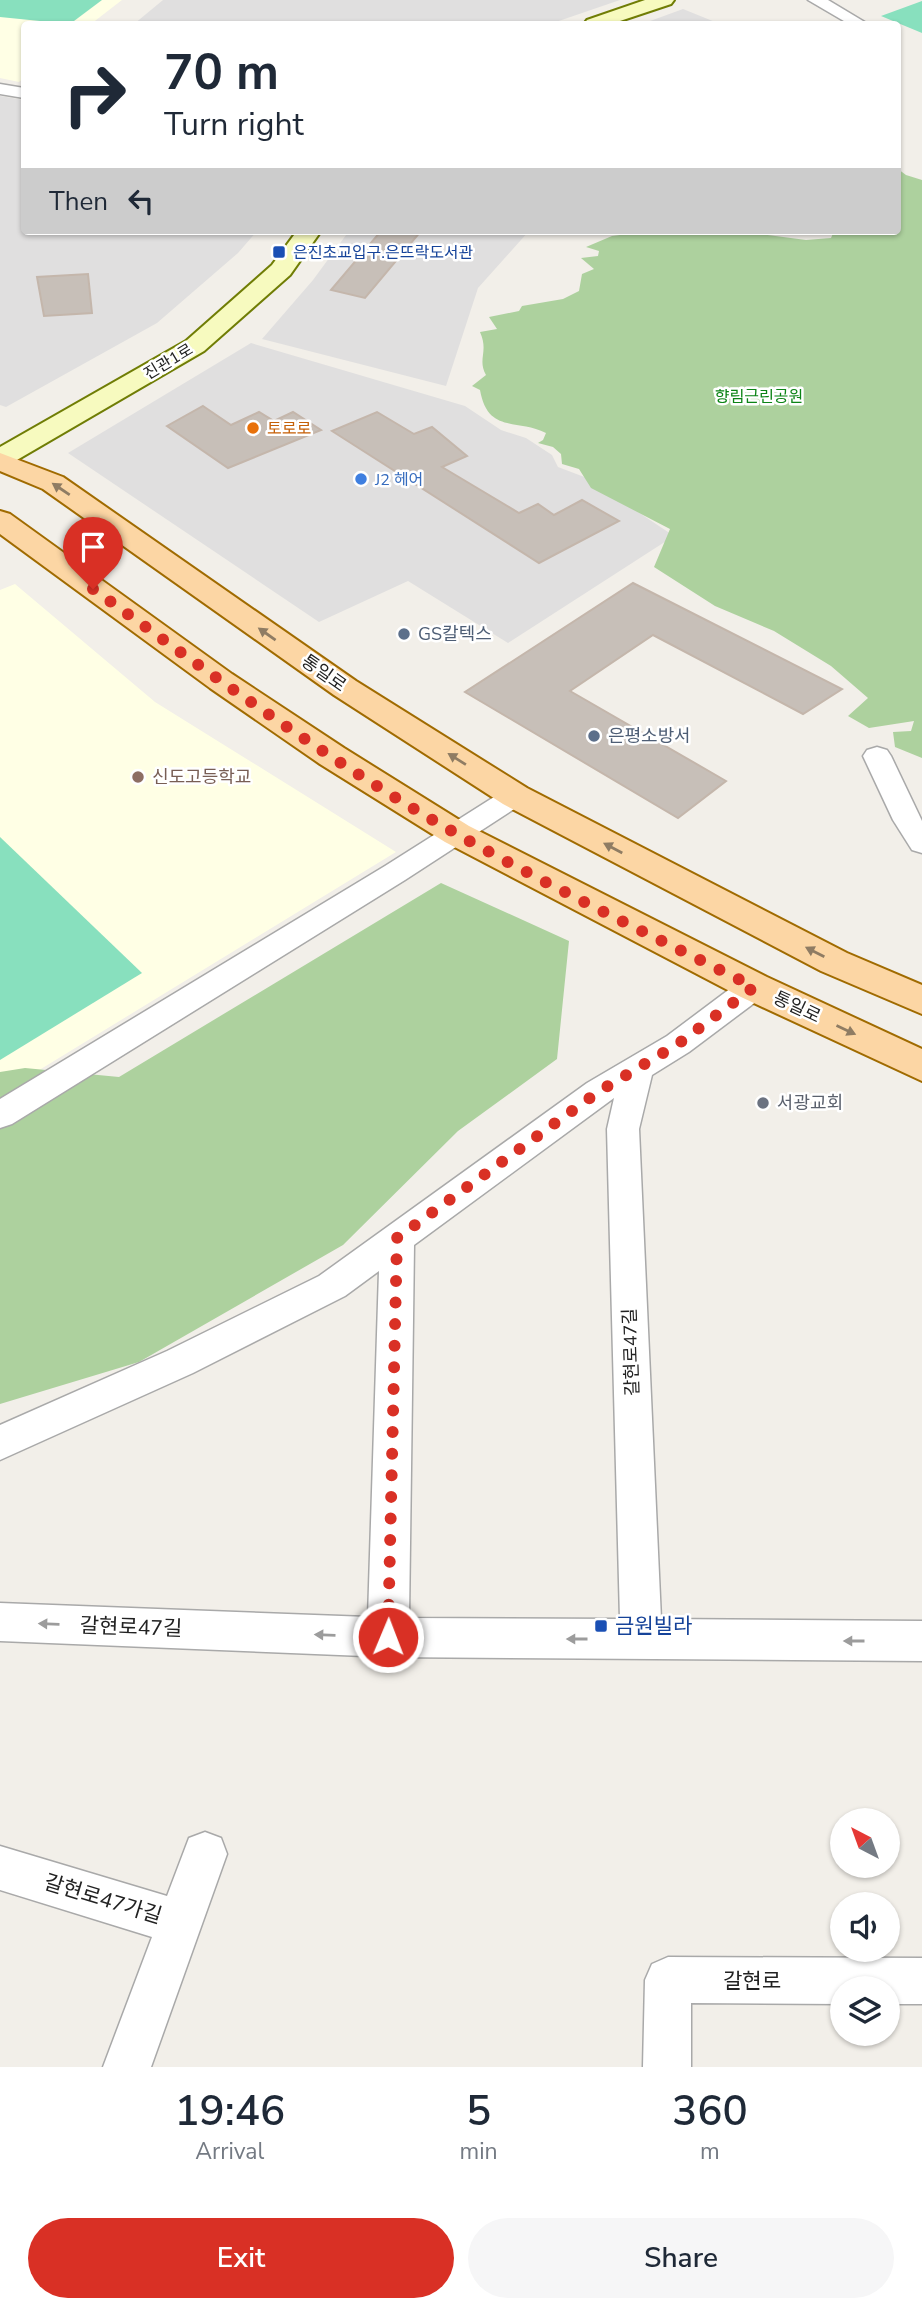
<!DOCTYPE html>
<meta charset="utf-8">
<style>
:root{--surface:#fff;--page:#f6f6f7;--text:#1f2937;--muted:#747a83;--accent:#d93025}
body{margin:0;font-family:"Nunito Sans","Noto Sans KR",sans-serif;background:var(--page);color:var(--text);height:100vh;display:flex;flex-direction:column;font-size:26px;white-space:nowrap}
*{box-sizing:border-box;margin:0}
p{font-size:23px;color:var(--muted)}
.icon{flex:none;width:38px;height:38px;fill:none;stroke:currentColor;stroke-width:2;stroke-linecap:round;stroke-linejoin:round}
.map{position:relative;height:2067px;overflow:hidden}
.drawer{display:flex;flex-direction:column;background:var(--surface);flex:1}
.drawer>*{flex:none}
.hud{position:absolute;left:21px;top:21px;width:880px;height:214px;border-radius:7px;box-shadow:0 2px 5px #0004;background:#fff;color:var(--text);overflow:hidden}
.needle{width:46px;rotate:319deg}
.fabs{position:absolute;left:830px;top:1808px;display:grid;gap:14px}
.fabs a{display:grid;place-items:center;width:70px;height:70px;border-radius:50%;background:var(--surface);box-shadow:0 2px 5px #0004;font-size:35px}
.pin{position:absolute;display:grid;place-items:center;width:60px;height:60px;color:#fff;margin:-72px -30px;border-radius:50% 50% 50% 0;rotate:-45deg;box-shadow:0 0 7px #0007}
.pin .icon{rotate:45deg}
.me{position:absolute;width:77px;margin:-38px;rotate:1deg;stroke-linejoin:round;filter:drop-shadow(0 0 5px #0008)}
.turn{display:flex;align-items:center;gap:24px;height:147px;padding:0 28px;font-size:32px}
.turn .icon{width:91px;height:91px;stroke-width:2.5}
.turn b{display:block;font-size:49px;line-height:60px}
.then{display:flex;align-items:center;height:66px;padding:0 28px;background:#0003;gap:14px;font-size:26px}
.eta{display:flex;justify-content:space-evenly;align-items:center;height:119px;text-align:center}
.eta b{font-size:42px;font-weight:600;line-height:49px}
.action{display:flex;gap:14px;margin-top:auto;padding:14px 28px}
.action a{flex:1;height:80px;border-radius:42px;background:var(--accent);color:#fff;font-size:28px;font-weight:600;line-height:80px;text-align:center}
.action a+a{background:var(--page);color:var(--text)}
.map>svg:first-child{display:block}
.residential{fill:#e0dfdf}
.education{fill:#ffffe5}
.forest{fill:#add19e}
.pitch{fill:#88e0be}
.building{fill:#c7bfb8;stroke:#c4b6ab;stroke-width:2}
.lines{fill:none;stroke-linecap:round;stroke-linejoin:round}
.minor-casing{stroke:#a9a9a9;stroke-width:3}
.secondary-casing{stroke:#707d05;stroke-width:4}
.primary-casing{stroke:#a06b00;stroke-width:4}
.minor{fill:#fff;fill-rule:evenodd}
.secondary{fill:#f7fabf;fill-rule:evenodd}
.primary{fill:#fcd6a4;fill-rule:evenodd}
.oneway{fill:#8f7c63}
.oneway2{fill:#9c9c9c}
.route{stroke:#d93025;stroke-width:12;stroke-dasharray:0 21.6}
.transit-dot{fill:#1a4fb4;stroke:#fff;stroke-width:2.5}
.food-dot{fill:#e8710a;stroke:#fff;stroke-width:2.5}
.shop-dot{fill:#3f7fe0;stroke:#fff;stroke-width:2.5}
.service-dot{fill:#5c6f8a;stroke:#fff;stroke-width:2.5}
.education-dot{fill:#8d6e63;stroke:#fff;stroke-width:2.5}
.worship-dot{fill:#6b7280;stroke:#fff;stroke-width:2.5}
.labels{text-anchor:middle;stroke-width:5;stroke-linejoin:round;paint-order:stroke}
.far-transit-label{font-size:16px;fill:#164399;stroke:#fff;text-anchor:start}
.far-street-label{font-size:16px;fill:#222;stroke:#fff}
.far-park-label{font-size:16px;fill:#0c8416;stroke:#fff}
.far-food-label{font-size:16px;fill:#c56008;stroke:#fff;text-anchor:start}
.far-shop-label{font-size:16px;fill:#366cbe;stroke:#fff;text-anchor:start}
.service-label{font-size:18px;fill:#4e5e75;stroke:#fff;text-anchor:start}
.street-label{font-size:18px;fill:#222;stroke:#fff}
.education-label{font-size:18px;fill:#785e54;stroke:#fff;text-anchor:start}
.worship-label{font-size:18px;fill:#5b616d;stroke:#fff;text-anchor:start}
.near-transit-label{font-size:21px;fill:#164399;stroke:#fff;text-anchor:start}
.near-street-label{font-size:21px;fill:#222;stroke:#fff}
</style>
<div class="map">
<svg width="922" height="2067" viewBox="0 0 922 2067">
<rect width="100%" height="100%" fill="#f2efe9"/>
<!-- residential -->
<g class="residential">
<polygon points="163,0 620,0 550,24 134,24"/>
<polygon points="683,9 720,24 642,24"/>
<polygon points="0,96 24,100 24,231 257,231 238,253 157,323 6,407 0,405"/>
<polygon points="349,231 529,231 478,288 446,386 262,339 313,280"/>
<polygon points="251,343 465,406 501,430 526,438 552,455 558,467 587,478 674,536 508,643 408,581 319,622 68,453"/>
</g>
<!-- education -->
<g class="education">
<polygon points="0,0 122,0 91,24 24,24 24,78 19,82 0,78"/>
<polygon points="15,584 155,702 396,852 0,1094 0,590"/>
</g>
<!-- forest -->
<g class="forest">
<path d="M898,169l8,6 16,5v578l-27,-11 -2,-15 18,-1 3,-10 -45,7 -21,-12 20,-18 -37,-32 -57,-35 -59,-25 -61,-39 16,-38 -79,-41 -12,-19 -17,-5 -1,-10 -8,-7 -15,-4 5,-3 3,-7c-30,-15 -58,1 -66,-43l-8,-4 14,-11c-9,-16 3,-23 -6,-43l17,-3 -8,-12 30,-6 3,-5 41,-7 16,-8 3,-17 12,-5 -13,-11 17,-2 1,-5 -13,-4 26,-11 31,-4 33,3 62,-4 68,9 25,-2 3,-7h64z"/>
<polygon points="441,883 569,941 557,1059 458,1131 343,1245 139,1362 0,1404 0,1072 25,1068 119,1077"/>
</g>
<!-- pitch -->
<g class="pitch">
<polygon points="0,0 102,0 70,24 0,17"/>
<polygon points="922,1 922,33 881,16"/>
<polygon points="0,837 142,973 0,1060"/>
</g>
<!-- building -->
<g class="building">
<polygon points="381,231 421,231 365,298 331,290"/>
<polygon points="88,274 92,313 44,316 37,277"/>
<polygon points="203,406 231,425 259,412 274,421 293,412 321,430 228,468 167,426"/>
<polygon points="377,412 414,434 432,427 467,456 442,467 519,513 538,504 554,515 582,500 619,521 539,563 332,431"/>
<polygon points="633,583 842,689 803,714 653,635 570,691 726,781 678,818 465,692"/>
</g>
<g class="lines">
<defs>
<g id="minor">
<polygon points="808,0 828,0 868,24 849,24"/>
<polygon points="0,84 24,88 24,98 0,94"/>
<polygon points="877,747 887,750 891,756 922,821 922,853 912,850 893,820 863,756 867,750"/>
<polygon points="515,787 525,790 529,796 525,802 405,880 12,1124 0,1128 0,1099 385,866 505,790"/>
<path d="M754,976l11,3 4,8 -4,8 -76,57 -37,23 -13,54 22,490 261,2v40l-534,-4 -388,-16v-38l368,14 11,-346 -34,25 -152,77 -193,87v-35l167,-74 152,-75 268,-193 80,-47 76,-57zM614,1098l-7,31 13,490 -211,-1 5,-373z"/>
<polygon points="205,1832 221,1838 227,1854 151,2067 103,2067 152,1937 0,1890 0,1846 167,1896 189,1838"/>
<polygon points="668,1957 922,1958 922,2004 887,2004 887,1988 842,1988 842,2004 691,2003 691,2067 643,2067 645,1980 652,1964"/>
</g>
<g id="secondary">
<polygon points="645,0 674,0 671,4 611,24 584,24 587,20"/>
<polygon points="297,231 321,231 290,275 204,351 10,464 0,466 0,447 186,341 272,265"/>
</g>
<g id="primary">
<polygon points="0,453 63,477 356,681 527,788 847,953 922,985 922,1014 821,971 503,804 334,695 43,489 0,471"/>
<polygon points="0,511 10,514 232,674 344,748 469,826 767,977 922,1049 922,1081 741,997 445,842 320,764 210,688 0,534"/>
</g>
</defs>
<!-- minor casing -->
<use href="#minor" class="minor-casing"/>
<!-- secondary casing -->
<use href="#secondary" class="secondary-casing"/>
<!-- primary casing -->
<use href="#primary" class="primary-casing"/>
<!-- minor -->
<use href="#minor" class="minor"/>
<!-- secondary -->
<use href="#secondary" class="secondary"/>
<!-- primary -->
<use href="#primary" class="primary"/>
</g>
<!-- one-way arrows -->
<defs><path id="oneway-solid" d="M-6-.8H1V-3.2L6.5 0L1 3.2V.8H-6Z" transform="scale(1.75)"/></defs>
<g class="oneway">
<use href="#oneway-solid" transform="translate(61 489) rotate(-146)"/>
<use href="#oneway-solid" transform="translate(267 634) rotate(-145)"/>
<use href="#oneway-solid" transform="translate(457 759) rotate(-148)"/>
<use href="#oneway-solid" transform="translate(613 848) rotate(-152)"/>
<use href="#oneway-solid" transform="translate(815 952) rotate(-153)"/>
<use href="#oneway-solid" transform="translate(846 1030) rotate(25)"/>
</g>
<g class="oneway2">
<use href="#oneway-solid" transform="translate(49 1624) rotate(-178)"/>
<use href="#oneway-solid" transform="translate(325 1635) rotate(-178)"/>
<use href="#oneway-solid" transform="translate(577 1639) rotate(-180)"/>
<use href="#oneway-solid" transform="translate(854 1641) rotate(-180)"/>
</g>
<g class="lines">
<!-- route -->
<path class="route" d="M93,589c118,85 237,173 364,245 97,55 198,103 297,153l-76,57 -80,48 -201,146 -9,399"/>
</g>
<!-- markers -->
<g class="transit-dot">
<rect x="272" y="245" width="14" height="14" rx="3.5"/>
<rect x="594" y="1619" width="14" height="14" rx="3.5"/>
</g>
<circle class="food-dot" cx="253" cy="428" r="7"/>
<circle class="shop-dot" cx="361" cy="479" r="7"/>
<g class="service-dot">
<circle cx="404" cy="634" r="7"/>
<circle cx="594" cy="736" r="7"/>
</g>
<circle class="education-dot" cx="138" cy="777" r="7"/>
<circle class="worship-dot" cx="763" cy="1103" r="7"/>
<g class="labels">
<!-- far-transit labels -->
<g class="far-transit-label">
<text x="293" y="258">은진초교입구.은뜨락도서관</text>
</g>
<!-- far-street labels -->
<g class="far-street-label">
<text transform="translate(168 361) rotate(-31)" y="6">진관1로</text>
</g>
<!-- far-park labels -->
<g class="far-park-label">
<text x="759" y="402">향림근린공원</text>
</g>
<!-- far-food labels -->
<g class="far-food-label">
<text x="267" y="434">토로로</text>
</g>
<!-- far-shop labels -->
<g class="far-shop-label">
<text x="375" y="485">J2 헤어</text>
</g>
<!-- service labels -->
<g class="service-label">
<text x="418" y="640">GS칼텍스</text>
<text x="608" y="742">은평소방서</text>
</g>
<!-- street labels -->
<g class="street-label">
<text transform="translate(324 673) rotate(35)" y="6">통일로</text>
<text transform="translate(797 1007) rotate(25)" y="6">통일로</text>
<text transform="translate(631 1352) rotate(-92)" y="6">갈현로47길</text>
</g>
<!-- education labels -->
<g class="education-label">
<text x="152" y="783">신도고등학교</text>
</g>
<!-- worship labels -->
<g class="worship-label">
<text x="777" y="1109">서광교회</text>
</g>
<!-- near-transit labels -->
<g class="near-transit-label">
<text x="615" y="1633">금원빌라</text>
</g>
<!-- near-street labels -->
<g class="near-street-label">
<text transform="translate(131 1627) rotate(2)" y="7">갈현로47길</text>
<text transform="translate(103 1899) rotate(17)" y="7">갈현로47가길</text>
<text x="752" y="1988">갈현로</text>
</g>
</g>
</svg>
<div class="fabs">
<a><svg class="needle" viewBox="-14 -14 28 28"><path d="M0-13l5 13h-10z" fill="#e53935"/><path d="M0 13l5-13h-10z" fill="#747a83"/></svg></a>
<a><svg class="icon" aria-label="sound" viewBox="0 0 24 24"><path d="M4 9h4l5-4v14l-5-4H4zM17 9q2 3 0 6"/></svg></a>
<a><svg class="icon" aria-label="layers" viewBox="0 0 24 24"><path d="M12 4l9 5-9 5-9-5zM3 14l9 5 9-5"/></svg></a>
</div>
<div class="pin" style="left:93px;top:589px;background:#d93025"><svg class="icon" aria-label="arrive" viewBox="0 0 24 24"><path d="M6 21V4h12l-3 4 3 4H6"/></svg></div>
<svg class="me" style="left:388px;top:1637px" viewBox="-20 -20 40 40"><circle r="17" fill="#d93025" stroke="#fff" stroke-width="3"/><path d="M0-11L8 9 0 5-8 9z" fill="#fff"/></svg>
<div class="hud">
<div class="turn"><svg class="icon" aria-label="right" viewBox="0 0 24 24"><path d="M7 20v-9h11M14 6l5 5-5 5"/></svg><div><b>70 m</b>Turn right</div></div>
<div class="then">Then<svg class="icon" aria-label="left" viewBox="0 0 24 24"><path d="M17 20v-9H6M10 6l-5 5 5 5"/></svg></div>
</div>
</div>
<section class="drawer">
<div class="eta">
<div><b>19:46</b><p>Arrival</p></div>
<div><b>5</b><p>min</p></div>
<div><b>360</b><p>m</p></div>
</div>
<div class="action"><a>Exit</a><a>Share</a></div>
</section>
